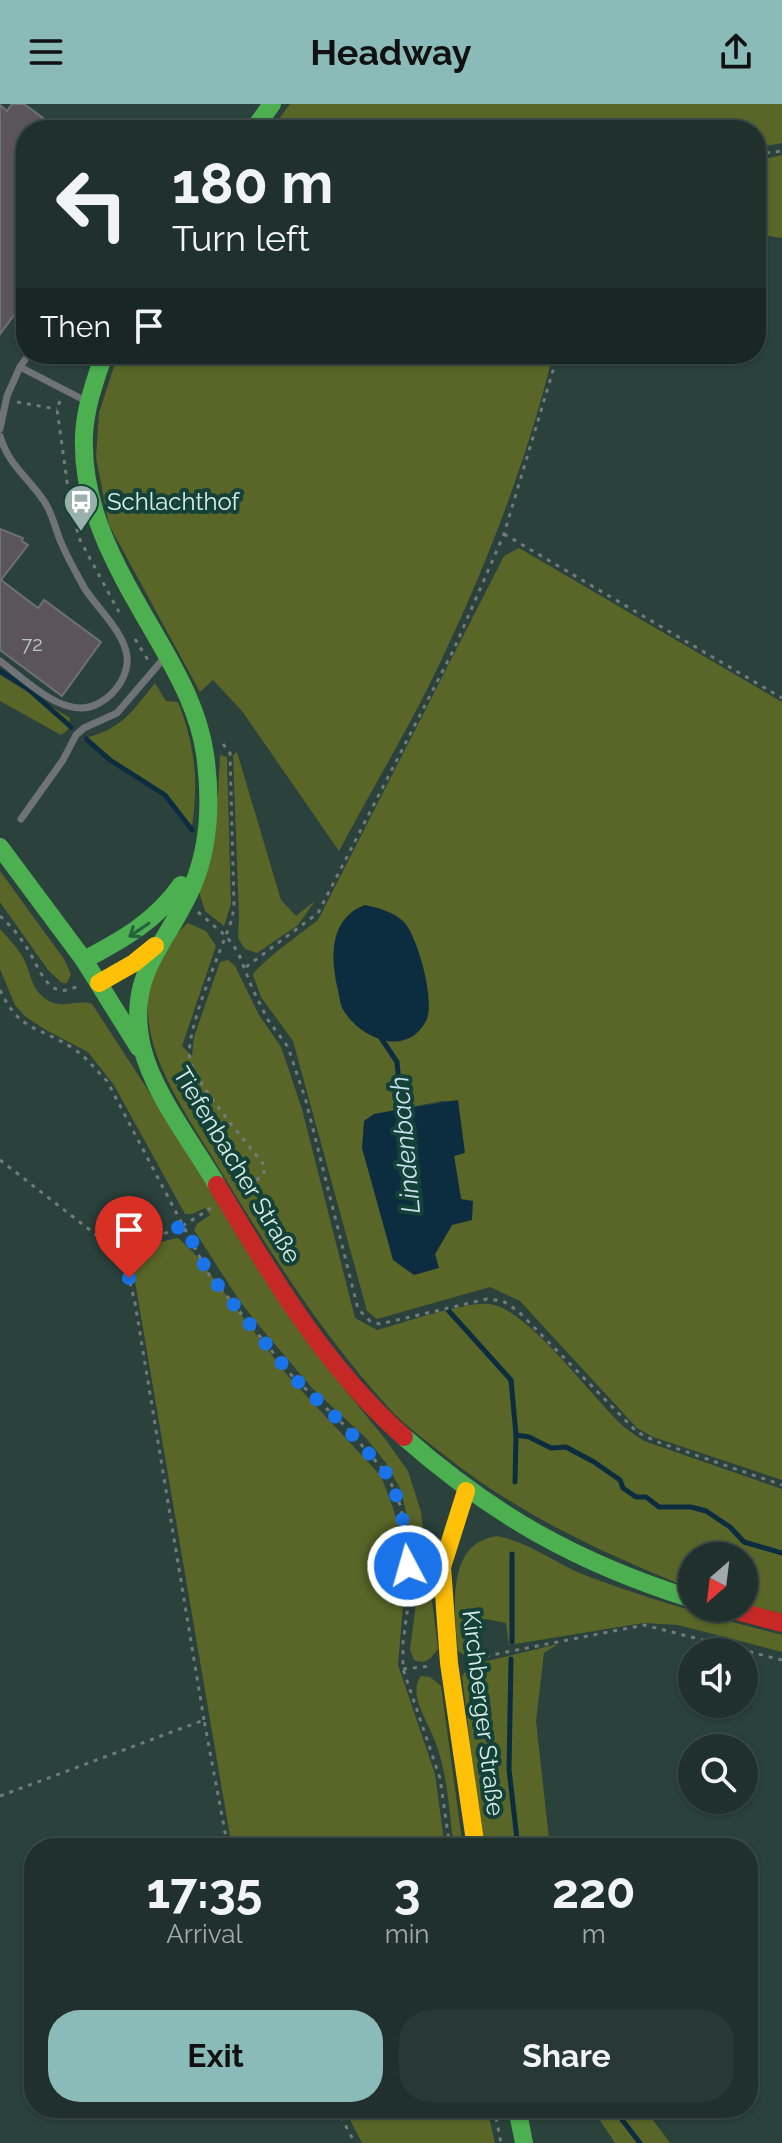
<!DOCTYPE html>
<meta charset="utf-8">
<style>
:root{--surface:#20312d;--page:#283935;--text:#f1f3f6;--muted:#a2a9aa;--line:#3d4c49;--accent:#8bbbb9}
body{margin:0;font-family:Raleway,sans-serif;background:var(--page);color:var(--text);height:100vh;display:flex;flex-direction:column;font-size:30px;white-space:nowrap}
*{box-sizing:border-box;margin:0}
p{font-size:26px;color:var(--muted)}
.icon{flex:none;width:44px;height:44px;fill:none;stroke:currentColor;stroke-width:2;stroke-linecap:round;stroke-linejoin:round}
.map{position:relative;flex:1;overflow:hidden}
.drawer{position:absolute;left:24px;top:1734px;width:734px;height:280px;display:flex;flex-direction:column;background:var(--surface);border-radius:32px;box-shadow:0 2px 6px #0004,0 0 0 2px var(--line)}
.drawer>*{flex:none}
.hud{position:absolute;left:16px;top:16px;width:750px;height:244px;border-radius:32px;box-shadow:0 2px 6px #0004,0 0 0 2px var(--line);background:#20312d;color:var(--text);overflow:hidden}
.needle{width:52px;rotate:208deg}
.controls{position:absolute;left:678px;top:1438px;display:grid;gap:16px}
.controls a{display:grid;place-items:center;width:80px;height:80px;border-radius:50%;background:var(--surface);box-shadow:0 2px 6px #0004,0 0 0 2px var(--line);font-size:40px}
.pin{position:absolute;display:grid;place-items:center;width:68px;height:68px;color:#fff;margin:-82px -34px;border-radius:50% 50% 50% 0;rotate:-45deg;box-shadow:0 0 8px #0007}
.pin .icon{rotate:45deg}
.me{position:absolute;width:88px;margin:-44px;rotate:354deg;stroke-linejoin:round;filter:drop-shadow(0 0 6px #0008)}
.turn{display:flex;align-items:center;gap:28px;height:168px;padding:0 24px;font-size:36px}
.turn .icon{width:104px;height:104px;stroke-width:2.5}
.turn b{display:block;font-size:56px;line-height:68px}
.then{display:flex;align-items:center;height:76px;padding:0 24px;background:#0003;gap:16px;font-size:30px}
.eta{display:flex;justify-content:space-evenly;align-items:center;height:136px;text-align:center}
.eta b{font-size:48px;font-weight:700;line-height:56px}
.action{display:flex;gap:16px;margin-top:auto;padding:16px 24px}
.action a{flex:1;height:92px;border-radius:32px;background:var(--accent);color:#111;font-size:32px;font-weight:700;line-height:92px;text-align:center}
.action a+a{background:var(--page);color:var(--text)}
header{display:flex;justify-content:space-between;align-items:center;height:104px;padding:0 24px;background:var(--accent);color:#111;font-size:36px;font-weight:700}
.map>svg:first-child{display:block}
.green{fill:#5a6628;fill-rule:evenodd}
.water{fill:#0b2d3f}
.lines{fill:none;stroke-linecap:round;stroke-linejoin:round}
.stream{stroke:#0b2d3f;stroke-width:5}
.building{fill:#5b555a;stroke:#6e7171;stroke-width:2}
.path{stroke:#737a7b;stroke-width:3;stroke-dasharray:4 6;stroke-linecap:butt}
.lane{stroke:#6f7377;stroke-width:7}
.fast{stroke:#4caf50;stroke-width:18}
.slow{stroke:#ffc107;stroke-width:18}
.jam{stroke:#c62828;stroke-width:18}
.oneway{stroke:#25623f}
.route{stroke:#1a73e8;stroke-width:14;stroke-dasharray:0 25.2}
.labels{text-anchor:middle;stroke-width:8;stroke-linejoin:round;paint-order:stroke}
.number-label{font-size:20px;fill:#b8c7c4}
.poi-label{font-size:24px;fill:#d7ede7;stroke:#144138;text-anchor:start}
.street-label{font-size:24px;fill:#d7ede7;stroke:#144138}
.water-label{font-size:26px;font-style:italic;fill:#cae1f0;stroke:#144138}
</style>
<header><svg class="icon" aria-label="menu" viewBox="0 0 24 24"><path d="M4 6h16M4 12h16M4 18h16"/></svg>Headway<svg class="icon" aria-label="share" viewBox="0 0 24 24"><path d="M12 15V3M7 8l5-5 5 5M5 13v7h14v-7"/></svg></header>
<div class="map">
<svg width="782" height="2039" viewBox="0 0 782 2039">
<rect width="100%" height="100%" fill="#2a413c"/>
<!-- green -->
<g class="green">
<polygon points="290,0 782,0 782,39 756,44 756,26 271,26"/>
<polygon points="782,51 782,134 756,130 756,57"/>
<path d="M118,250h435c-24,100 -64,205 -108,298 -31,68 -71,133 -106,199l-97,-140 -29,-31 -13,12 -91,-167 -13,-68 3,-44z"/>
<path d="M519,444l263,154v778l-129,-43 -16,-9 -117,-127 -30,-14 -113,32 -10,-8 -74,-270 -32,-44 -8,-22c5,-11 51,-44 65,-55l186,-364zM442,997h16l-4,54 7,45 -9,25 -17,29 -61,-140z"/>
<polygon points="0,571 70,614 68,626 61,631 0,597"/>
<path d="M155,579l11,18 12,1c18,45 21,83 13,131l-27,-37 -55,-34 -27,-23c40,-10 48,-25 73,-56z"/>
<polygon points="237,648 281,796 296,812 315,797 298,821 257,849 245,845 238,834 239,812 233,651"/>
<polygon points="220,651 227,653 231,800 224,822 205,807 199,788 218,689"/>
<polygon points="0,767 64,855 71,870 67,879 62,879 48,866 0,798"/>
<path d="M188,819l18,8 10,15 -34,100 10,10 2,-19 26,-75 8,-2 7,6 24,49 22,32 21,62 53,209 22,12c25,-7 90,-29 113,-26 38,5 103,95 134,123 6,5 13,9 20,14l138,48v125l-38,-10v-48h-52v33c-87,-35 -170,-73 -244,-131 -20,-16 -43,-32 -60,-51 -69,-76 -124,-164 -177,-252 -25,-41 -61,-93 -63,-142 -1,-9 -1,-22 1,-30 6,-19 24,-49 39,-60z"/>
<path d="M0,825c7,8 15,16 21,25 11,17 8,36 28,47 13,8 29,-2 43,3l243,373 51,63 22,31 13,41 17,137c-7,9 -12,16 -24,11l-4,-10 6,-47 -8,-82 -7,-31 -15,-27 -19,-24 -54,-50 -52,-61 -22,-28 -45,-70 3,-6 13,-9 -5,-7 -13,6h-7l-71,-129 -26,-33 -42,-22 -20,-13 -11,-12 -15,-36z"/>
<polygon points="178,1134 194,1149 288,1272 381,1372 393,1404 402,1436 405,1478 398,1561 435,1670 445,1744 232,1744 134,1172 136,1160 147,1141"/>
<path d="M497,1432c33,6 59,28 90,40 64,24 129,42 195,59v17l-104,-27 -35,-2 -134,22 -3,-22 -21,-4 -7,6 4,27 -18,3 -6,-4c-3,-38 -14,-108 39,-115z"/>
<polygon points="558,1540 544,1549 536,1617 550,1744 483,1744 462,1572 471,1561"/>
<path d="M421,1572l9,1 11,9 22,162h-9c-5,-35 -6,-74 -19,-107 -6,-18 -28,-47 -14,-65z"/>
<polygon points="344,2004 487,2004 495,2039 362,2039"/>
<polygon points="592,2004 644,2004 670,2039 615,2039"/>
</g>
<!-- water -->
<g class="water">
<path d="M365,801c14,3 29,7 39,17 14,15 32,81 22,99 -20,38 -67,17 -84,-13 -2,-5 -3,-13 -4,-18 -8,-31 -9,-72 27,-85z"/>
<polygon points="458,996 465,1049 454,1052 461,1095 473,1097 472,1116 452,1121 435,1150 439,1164 414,1171 393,1156 362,1044 364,1017 374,1010"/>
</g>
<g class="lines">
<!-- stream -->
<g class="stream">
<polyline points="0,567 27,584 71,623"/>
<polyline points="86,635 110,656 165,691 192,726"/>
<polyline points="379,931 397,958 402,1011"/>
<polyline points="448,1206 511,1276 516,1331 515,1378"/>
<polyline points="516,1331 529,1333 551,1344 566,1343 594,1358 620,1376 623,1384 636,1393 646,1393 659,1403 691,1403 706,1407 730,1423 744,1438 782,1449"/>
<polyline points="512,1450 512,1538"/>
<polyline points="511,1555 509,1665 518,1744"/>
<polyline points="613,2004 640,2039"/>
</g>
</g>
<!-- building -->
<g class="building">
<polygon points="12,0 24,0 43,14 34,26 26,26 26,195 0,230 0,1 7,7"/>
<polygon points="0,425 23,434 22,437 28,441 1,476 38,504 44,496 101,538 62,592 0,546"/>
</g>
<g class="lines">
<!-- path -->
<g class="path">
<polyline points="756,50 782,47"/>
<polyline points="60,297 57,305 71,406 80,436 119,508"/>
<polyline points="17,298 57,305"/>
<polyline points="504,430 782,594"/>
<polyline points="135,535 148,556"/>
<path d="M223,640l7,9 4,153 -2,13c-10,29 -48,114 -42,140 5,25 56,82 74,106v10l-22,14"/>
<polyline points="198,808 226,832 238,848 252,884 268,916 288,943 306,997 358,1205 370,1217 380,1220 487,1195 503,1197 518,1207 637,1328 655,1337 782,1381"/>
<path d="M0,812c9,8 18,18 25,29 15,21 22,61 56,39"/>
<polyline points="246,863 318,809 454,545 504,430 558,250"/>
<path d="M0,886c20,43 40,36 74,59 13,9 22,21 33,32l101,192 85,104 49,46 45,51 14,33 5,34 4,49 -7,53v26l37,109 10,70"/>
<polyline points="0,1056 131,1158"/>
<polyline points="466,1556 644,1521 782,1556"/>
<polyline points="403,1565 431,1562"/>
<polyline points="204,1616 135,1199 129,1174 131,1158 143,1139 184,1121 211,1104"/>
<polyline points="0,1692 204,1616 228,1744"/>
<polyline points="336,2004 355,2039"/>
<polyline points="494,2004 501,2039"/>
</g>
<!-- lane -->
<g class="lane">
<polyline points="20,263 29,250"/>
<polyline points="0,325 7,292 20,263 86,297"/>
<path d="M0,332c9,30 27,40 44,65 8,12 11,26 16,39 7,17 16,33 25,49 13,20 39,43 42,67 2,19 -11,37 -26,46 -34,22 -75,-22 -101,-41"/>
<polyline points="21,715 63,656 76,631 84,624 117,609 165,553"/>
</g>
<!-- fast -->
<g class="fast">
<polyline points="253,26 272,0"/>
<path d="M104,250c-9,27 -19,54 -20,82 -3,78 39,142 76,207 20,35 39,70 45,111 6,43 5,90 -12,131 -26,61 -68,88 -51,162 11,46 51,97 75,138"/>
<polyline points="0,743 84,856 139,944"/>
<path d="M84,856c38,-20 72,-39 97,-75"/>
<path d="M404,1333c90,79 174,126 288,162"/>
<polyline points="517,2004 524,2039"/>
</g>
<!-- slow -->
<g class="slow">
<polyline points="99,879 134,859 155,842"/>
<polyline points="466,1387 442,1463 449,1559 476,1744"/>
</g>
<!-- jam -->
<g class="jam">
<path d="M217,1081c53,89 108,182 187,252"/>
<polyline points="725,1504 782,1519"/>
</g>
</g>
<!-- one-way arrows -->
<defs><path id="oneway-shaft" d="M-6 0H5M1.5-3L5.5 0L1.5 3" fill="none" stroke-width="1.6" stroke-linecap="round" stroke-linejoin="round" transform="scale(2)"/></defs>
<use class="oneway" href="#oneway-shaft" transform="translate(139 826) rotate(146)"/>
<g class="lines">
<!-- route -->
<path class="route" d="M129,1174c4,-37 26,-40 55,-53l24,48 85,104 49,46 45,51 14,33 7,59"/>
</g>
<!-- icons -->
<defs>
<symbol id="bus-pin" viewBox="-11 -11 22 30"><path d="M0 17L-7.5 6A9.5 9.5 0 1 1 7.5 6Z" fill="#9ab1ab" stroke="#144138"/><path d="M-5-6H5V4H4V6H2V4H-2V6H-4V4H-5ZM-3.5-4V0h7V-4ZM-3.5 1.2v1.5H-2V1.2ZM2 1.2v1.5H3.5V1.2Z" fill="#fff"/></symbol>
</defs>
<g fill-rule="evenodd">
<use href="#bus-pin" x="61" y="378" width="40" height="54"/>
</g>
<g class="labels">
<!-- number labels -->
<g class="number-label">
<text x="32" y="547">72</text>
</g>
<!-- poi labels -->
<g class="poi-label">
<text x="107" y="406">Schlachthof</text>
</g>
<!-- street labels -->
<g class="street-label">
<text transform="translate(237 1061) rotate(59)" y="8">Tiefenbacher Straße</text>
<text transform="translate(483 1609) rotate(83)" y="8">Kirchberger Straße</text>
</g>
<!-- water labels -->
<g class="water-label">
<text transform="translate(405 1041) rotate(-95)" y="9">Lindenbach</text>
</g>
</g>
</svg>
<div class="controls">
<a><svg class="needle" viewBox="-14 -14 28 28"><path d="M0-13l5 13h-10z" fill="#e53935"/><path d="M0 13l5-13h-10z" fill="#a2a9aa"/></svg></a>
<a><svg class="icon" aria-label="sound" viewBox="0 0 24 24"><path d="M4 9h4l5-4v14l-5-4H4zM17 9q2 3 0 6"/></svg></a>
<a><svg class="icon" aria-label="search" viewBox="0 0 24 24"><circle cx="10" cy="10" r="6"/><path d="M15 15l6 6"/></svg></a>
</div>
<div class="pin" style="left:129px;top:1174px;background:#d93025"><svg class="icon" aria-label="arrive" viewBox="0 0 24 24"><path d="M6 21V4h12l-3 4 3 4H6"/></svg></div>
<svg class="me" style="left:408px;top:1462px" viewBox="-20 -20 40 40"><circle r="17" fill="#1a73e8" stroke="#fff" stroke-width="3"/><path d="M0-11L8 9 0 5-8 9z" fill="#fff"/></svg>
<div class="hud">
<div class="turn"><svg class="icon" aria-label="left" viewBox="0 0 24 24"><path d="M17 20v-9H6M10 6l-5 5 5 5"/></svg><div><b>180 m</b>Turn left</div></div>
<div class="then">Then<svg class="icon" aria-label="arrive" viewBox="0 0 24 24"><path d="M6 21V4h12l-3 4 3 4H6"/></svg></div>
</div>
<section class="drawer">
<div class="eta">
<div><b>17:35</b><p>Arrival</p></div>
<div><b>3</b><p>min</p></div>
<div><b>220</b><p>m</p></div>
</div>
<div class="action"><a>Exit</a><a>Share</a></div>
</section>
</div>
